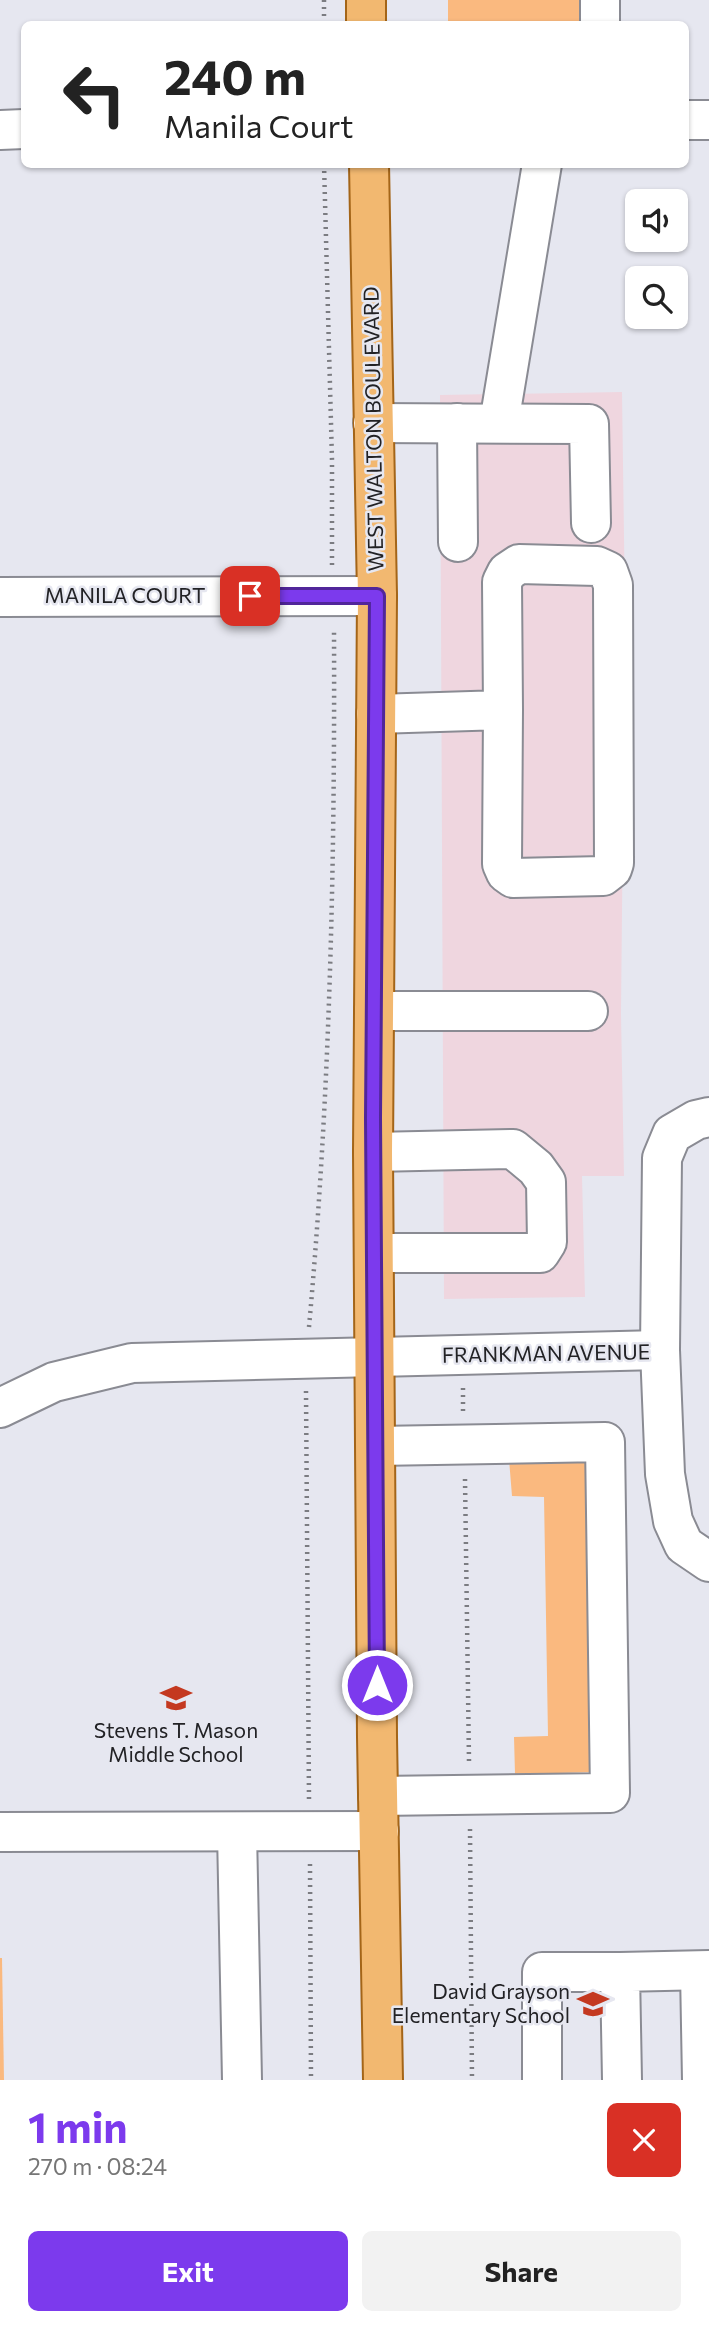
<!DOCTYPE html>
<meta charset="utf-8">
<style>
:root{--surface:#fff;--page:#f2f2f2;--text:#222;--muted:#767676;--accent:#7c3aed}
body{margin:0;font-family:Commissioner,sans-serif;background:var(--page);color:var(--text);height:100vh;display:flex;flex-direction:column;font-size:26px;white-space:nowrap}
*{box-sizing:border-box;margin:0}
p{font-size:23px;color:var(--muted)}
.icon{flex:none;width:38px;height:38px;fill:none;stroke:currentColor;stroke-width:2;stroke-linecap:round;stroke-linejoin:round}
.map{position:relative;height:2080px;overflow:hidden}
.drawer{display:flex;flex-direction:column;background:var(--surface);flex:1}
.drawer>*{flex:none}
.hud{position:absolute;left:21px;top:21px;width:668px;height:147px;border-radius:10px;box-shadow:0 2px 5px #0004;background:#fff;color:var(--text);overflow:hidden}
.fabs{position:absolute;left:625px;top:189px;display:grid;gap:14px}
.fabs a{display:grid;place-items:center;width:63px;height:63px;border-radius:10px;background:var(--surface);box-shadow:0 2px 5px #0004;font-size:35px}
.pin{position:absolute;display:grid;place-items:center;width:60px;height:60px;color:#fff;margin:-30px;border-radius:14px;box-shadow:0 4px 10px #0006}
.me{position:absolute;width:77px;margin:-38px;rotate:0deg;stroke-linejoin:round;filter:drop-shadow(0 0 5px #0008)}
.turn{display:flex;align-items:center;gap:24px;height:147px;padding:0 28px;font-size:32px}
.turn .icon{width:91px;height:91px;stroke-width:2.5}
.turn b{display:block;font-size:49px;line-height:60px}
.round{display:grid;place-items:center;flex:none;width:74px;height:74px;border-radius:10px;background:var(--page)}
.overview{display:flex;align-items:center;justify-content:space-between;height:119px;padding:0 28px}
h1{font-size:42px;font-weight:700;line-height:52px;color:var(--accent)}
.button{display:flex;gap:14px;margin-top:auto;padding:14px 28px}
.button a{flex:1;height:80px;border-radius:10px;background:var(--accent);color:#fff;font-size:28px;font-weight:700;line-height:80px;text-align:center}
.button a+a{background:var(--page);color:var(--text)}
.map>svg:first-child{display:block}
.commercial{fill:#efd6df}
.building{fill:#fab97f}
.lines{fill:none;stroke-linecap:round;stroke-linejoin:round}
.minor-casing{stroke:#8a8b93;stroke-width:42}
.major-casing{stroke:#a46518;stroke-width:42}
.path{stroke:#7b7c81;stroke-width:4.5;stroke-dasharray:2 5;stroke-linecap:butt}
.minor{stroke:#fff;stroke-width:38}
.major{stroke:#f2b870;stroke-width:38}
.route-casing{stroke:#51269a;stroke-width:18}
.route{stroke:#7c3aed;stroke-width:12}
.labels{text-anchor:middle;stroke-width:5;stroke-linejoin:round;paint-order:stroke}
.street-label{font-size:21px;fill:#222225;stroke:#e6e7f0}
.poi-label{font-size:21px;fill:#222225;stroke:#e6e7f0}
</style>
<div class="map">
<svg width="709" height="2080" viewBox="0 0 709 2080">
<rect width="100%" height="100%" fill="#e6e7f0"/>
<!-- commercial -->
<polygon class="commercial" points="622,392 625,609 621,1014 624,1176 582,1176 585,1297 444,1299 440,395"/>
<!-- building -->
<g class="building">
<rect x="448" y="0" width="141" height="24"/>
<polygon points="594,1457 601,1772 515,1774 514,1737 548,1736 544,1497 512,1496 509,1459"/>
<polygon points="0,1958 2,1958 4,2080 0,2080"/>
</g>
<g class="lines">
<defs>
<g id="minor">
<polyline points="600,24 600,0"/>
<polyline points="686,120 709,120"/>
<polyline points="0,130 24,129"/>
<polyline points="373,423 589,424 591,523"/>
<polyline points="457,423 458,542"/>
<polyline points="499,423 542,164"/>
<polyline points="0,597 377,596"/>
<polyline points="376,714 503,710 502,582 507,572 519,564 597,566 608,571 613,585 614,863 612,869 603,876 513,878 506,873 502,864 503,710"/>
<polyline points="374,1011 588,1011"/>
<polyline points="709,1117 696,1120 672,1134 662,1158 660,1350 665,1474 673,1521 684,1545 709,1562"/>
<polyline points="373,1152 513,1149 536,1168 546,1182 547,1242 540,1253 374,1253"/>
<polyline points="0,1408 54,1382 132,1363 660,1350"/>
<polyline points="376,1446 605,1442 610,1793 378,1796"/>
<polyline points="0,1832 379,1831"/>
<polyline points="237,1832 242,2080"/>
<polyline points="700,1971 702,2080"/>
<polyline points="542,2080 542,1972 620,1972"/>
<polyline points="622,2080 620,1972 709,1970"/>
</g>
<g id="major">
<polyline points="366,0 366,24"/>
<polyline points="369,164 377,596 373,1152 377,1737 383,2080"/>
</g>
</defs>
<!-- minor casing -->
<use href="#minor" class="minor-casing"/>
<!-- major casing -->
<use href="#major" class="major-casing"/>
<!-- path -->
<g class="path">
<polyline points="324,0 324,24"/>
<polyline points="324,164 332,460 332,565"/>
<path d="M309,1327c21,-232 26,-465 25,-698"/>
<polyline points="463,1388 463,1411"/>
<polyline points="306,1391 309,1799"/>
<polyline points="465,1479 469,1761"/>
<polyline points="470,1829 472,2080"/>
<polyline points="310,1864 311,2080"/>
</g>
<!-- minor -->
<use href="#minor" class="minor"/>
<!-- major -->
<use href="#major" class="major"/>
</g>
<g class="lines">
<defs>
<polyline id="route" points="250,596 377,596 373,1118 377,1685"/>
</defs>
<!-- route casing -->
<use href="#route" class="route-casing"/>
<!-- route -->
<use href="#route" class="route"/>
</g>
<!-- icons -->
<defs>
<symbol id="school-bare" viewBox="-9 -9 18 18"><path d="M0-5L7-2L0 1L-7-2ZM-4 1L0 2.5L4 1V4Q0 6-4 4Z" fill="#c43920" stroke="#e6e7f0" stroke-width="2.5" paint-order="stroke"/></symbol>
</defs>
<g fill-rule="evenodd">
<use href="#school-bare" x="154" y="1676" width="44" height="44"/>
<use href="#school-bare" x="571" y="1982" width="44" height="44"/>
</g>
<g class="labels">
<!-- street labels -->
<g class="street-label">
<text transform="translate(374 429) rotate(-91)" y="7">WEST WALTON BOULEVARD</text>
<text x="125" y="603">MANILA COURT</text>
<text transform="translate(546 1354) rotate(-1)" y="7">FRANKMAN AVENUE</text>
</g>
<!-- poi labels -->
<g class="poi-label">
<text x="176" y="1738">Stevens T. Mason<tspan x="176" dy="24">Middle School</tspan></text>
<text x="570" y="1999" text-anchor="end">David Grayson<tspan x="570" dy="24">Elementary School</tspan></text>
</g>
</g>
</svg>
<div class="fabs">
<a><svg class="icon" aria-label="sound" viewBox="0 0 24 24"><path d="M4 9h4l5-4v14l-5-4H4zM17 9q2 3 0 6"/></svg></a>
<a><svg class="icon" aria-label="search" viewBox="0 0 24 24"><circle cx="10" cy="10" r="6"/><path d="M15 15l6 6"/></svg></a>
</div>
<div class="pin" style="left:250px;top:596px;background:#d93025"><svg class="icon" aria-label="arrive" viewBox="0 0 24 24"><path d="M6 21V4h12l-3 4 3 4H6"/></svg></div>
<svg class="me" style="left:377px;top:1685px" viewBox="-20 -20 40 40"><circle r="17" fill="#7c3aed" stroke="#fff" stroke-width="3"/><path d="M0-11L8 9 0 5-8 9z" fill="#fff"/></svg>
<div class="hud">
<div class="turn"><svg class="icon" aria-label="left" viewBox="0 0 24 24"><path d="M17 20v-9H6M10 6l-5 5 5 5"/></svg><div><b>240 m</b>Manila Court</div></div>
</div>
</div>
<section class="drawer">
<div class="overview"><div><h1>1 min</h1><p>270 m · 08:24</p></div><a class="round" style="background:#d93025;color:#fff"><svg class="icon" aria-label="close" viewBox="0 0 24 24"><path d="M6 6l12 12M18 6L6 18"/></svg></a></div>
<div class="button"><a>Exit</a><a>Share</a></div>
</section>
